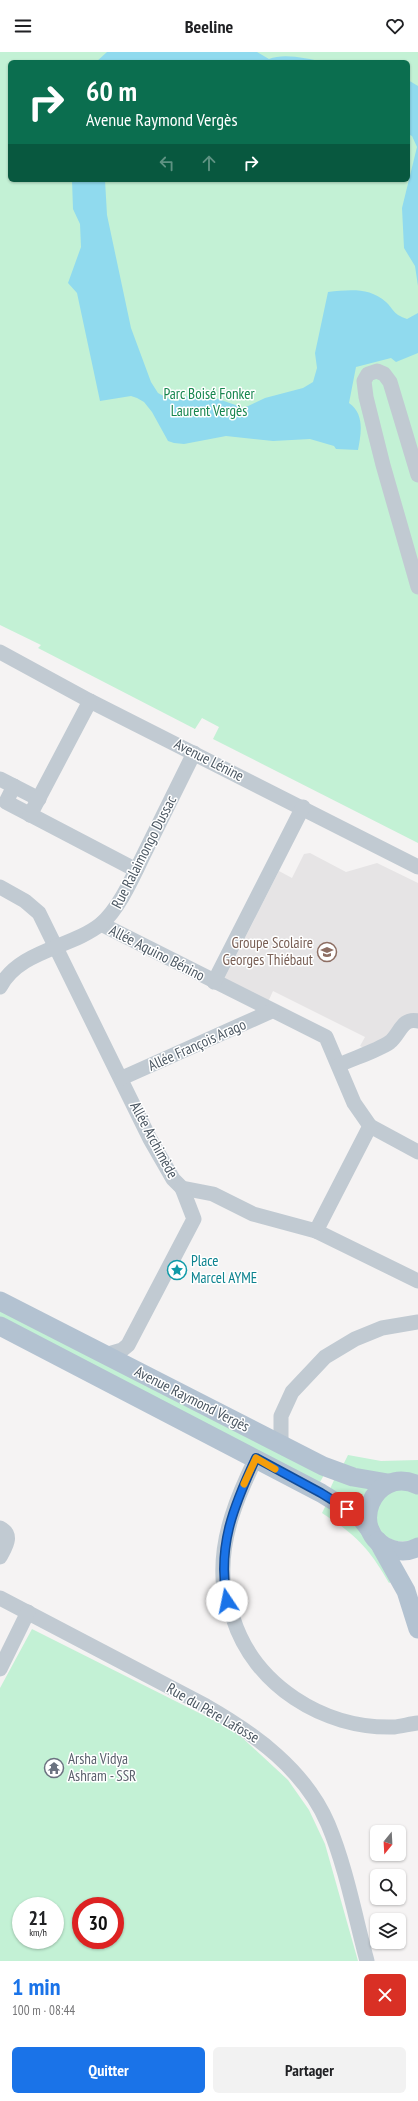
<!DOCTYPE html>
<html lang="fr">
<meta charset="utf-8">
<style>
:root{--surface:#fff;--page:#f2f2f2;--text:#202124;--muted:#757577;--accent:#1a73e8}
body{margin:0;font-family:"PT Sans Narrow",sans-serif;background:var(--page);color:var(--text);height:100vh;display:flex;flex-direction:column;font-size:15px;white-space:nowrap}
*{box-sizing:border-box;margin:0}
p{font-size:13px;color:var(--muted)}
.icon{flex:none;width:22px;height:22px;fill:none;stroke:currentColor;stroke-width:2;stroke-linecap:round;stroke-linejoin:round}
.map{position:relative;height:1909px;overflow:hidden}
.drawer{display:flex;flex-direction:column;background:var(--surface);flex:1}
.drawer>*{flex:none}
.hud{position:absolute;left:8px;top:8px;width:402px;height:122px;border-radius:6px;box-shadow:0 1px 3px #0004;background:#0b6e4f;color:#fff;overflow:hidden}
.needle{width:26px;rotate:198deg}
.buttons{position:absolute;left:370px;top:1773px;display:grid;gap:8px}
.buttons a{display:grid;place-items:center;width:36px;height:36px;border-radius:6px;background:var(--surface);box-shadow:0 1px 3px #0004;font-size:20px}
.speed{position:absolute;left:12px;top:1845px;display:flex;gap:8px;font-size:20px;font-weight:700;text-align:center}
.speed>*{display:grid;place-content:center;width:52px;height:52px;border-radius:50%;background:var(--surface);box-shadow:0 1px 3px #0004;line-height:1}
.speed small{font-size:10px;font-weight:400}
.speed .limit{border:6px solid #d22;background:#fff;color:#111}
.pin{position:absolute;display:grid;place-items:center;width:34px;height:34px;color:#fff;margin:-17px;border-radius:8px;box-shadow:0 2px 6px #0006}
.me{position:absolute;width:44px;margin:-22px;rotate:349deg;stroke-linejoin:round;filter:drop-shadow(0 0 3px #0008)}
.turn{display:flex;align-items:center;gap:14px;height:84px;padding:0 12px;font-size:18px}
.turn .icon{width:52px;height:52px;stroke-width:2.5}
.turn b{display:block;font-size:28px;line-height:34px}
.lanes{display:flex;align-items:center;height:38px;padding:0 12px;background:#0003;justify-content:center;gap:20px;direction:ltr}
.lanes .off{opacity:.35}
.round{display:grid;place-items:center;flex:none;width:42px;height:42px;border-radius:6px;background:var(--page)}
.head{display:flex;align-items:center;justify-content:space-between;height:68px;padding:0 12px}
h1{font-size:24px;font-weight:600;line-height:30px;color:var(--accent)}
.button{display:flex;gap:8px;margin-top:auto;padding:8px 12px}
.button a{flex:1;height:46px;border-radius:6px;background:var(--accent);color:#fff;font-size:16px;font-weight:600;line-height:46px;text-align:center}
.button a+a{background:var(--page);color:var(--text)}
header{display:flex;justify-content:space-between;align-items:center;height:52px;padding:0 12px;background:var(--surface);font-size:18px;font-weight:600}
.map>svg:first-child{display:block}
.education{fill:#e6e4e5}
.green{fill:#c3f1d5;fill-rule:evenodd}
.water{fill:#90daee}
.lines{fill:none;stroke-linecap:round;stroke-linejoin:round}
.minor{stroke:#c1cad2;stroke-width:15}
.major{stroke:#b3c2d1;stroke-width:19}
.route-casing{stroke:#114b97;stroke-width:10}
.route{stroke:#1a73e8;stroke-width:7}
.slow{stroke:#f59e0b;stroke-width:7}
.labels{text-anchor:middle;stroke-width:3;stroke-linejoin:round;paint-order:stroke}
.park-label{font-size:15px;fill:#17864f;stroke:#fff}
.street-label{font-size:15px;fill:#4a5661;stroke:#fff}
.education-label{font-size:15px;fill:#785e54;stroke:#fff;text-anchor:end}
.culture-label{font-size:15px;fill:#0d838f;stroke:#fff;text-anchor:start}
.worship-label{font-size:15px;fill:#5b616d;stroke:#fff;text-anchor:start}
</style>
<header><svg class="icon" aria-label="menu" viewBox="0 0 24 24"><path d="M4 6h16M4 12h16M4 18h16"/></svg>Beeline<svg class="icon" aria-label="heart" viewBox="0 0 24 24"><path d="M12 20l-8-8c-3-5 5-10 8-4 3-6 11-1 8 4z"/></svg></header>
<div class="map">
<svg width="418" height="1909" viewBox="0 0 418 1909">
<rect width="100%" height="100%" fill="#f5f3f3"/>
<!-- education -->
<polygon class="education" points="310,801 346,820 377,811 418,831 418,963 415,962 397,969 389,985 366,997 360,994 365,985 273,939 268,950 224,927 279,819 292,826 304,802"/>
<!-- green -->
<g class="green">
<path d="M0,0h418v791l-205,-104 6,-12 -17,-9 -7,11 -157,-81 3,-3 -41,-20zM10,10h398v118h-398z"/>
<polygon points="0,1254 325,1421 319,1432 0,1268"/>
<polygon points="348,1403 381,1409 418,1408 418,1426 383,1424 343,1413"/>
<polygon points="335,1426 372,1434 361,1458 330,1437"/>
<path d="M402,1436l16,5v45c-33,15 -57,-21 -33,-43 3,-4 12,-5 17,-7z"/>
<path d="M326,1453l26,15 41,61 -4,2c-20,-35 -33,-48 -67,-70z"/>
<path d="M32,1577l203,102 53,49 21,30 16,34 33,117h-358v-273zM21,1854h34v34h-34zM81,1854h34v34h-34z"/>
</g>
<!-- water -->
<g class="water">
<path d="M107,0h150l12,7c14,-6 38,-1 54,3h-227z"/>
<polygon points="408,28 418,34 418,234 415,214 404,196 402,156 417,95 412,84 408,82"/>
<path d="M72,128h33l2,35 24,113 20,54 7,11 13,7 6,1 17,-8h7l43,15 21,-10 38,-10 10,-6 4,-14 -2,-15 13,-61c21,-2 41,-5 58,10 9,9 7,12 21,17l11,-6v40l-22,9 -5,-4 -35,9 -7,36c16,11 12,31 9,47l-22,-1 -2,-3 -24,-7 -37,2 -47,-5 -42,8 -10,-1 -6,-2 -16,-29 -8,-10 -7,-4 -6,-2 -31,5 -23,-108 -9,-10 13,-36 -1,-23 -7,-15z"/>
</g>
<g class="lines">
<!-- minor -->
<g class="minor">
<polyline points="418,423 390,330 384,322 377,319 368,322 364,329 366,345 383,413 418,535"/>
<polyline points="0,600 90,649 418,815"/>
<polyline points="0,727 39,747"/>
<polyline points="14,734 6,750 136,818"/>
<polyline points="30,763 90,649"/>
<polyline points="0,835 25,849 39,861 150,1087 173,1127 182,1136 213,1142 253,1162 316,1179 418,1229"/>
<polyline points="101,872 326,985 354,1051 370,1074 418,1100"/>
<polyline points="214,930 303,755"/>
<path d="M0,935c19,-37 71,-39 101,-63 19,-16 33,-50 44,-72 16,-33 33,-66 49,-99"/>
<path d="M339,1013c15,-7 38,-14 51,-23 10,-8 12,-25 28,-21"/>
<polyline points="122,1026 272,959"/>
<polyline points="316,1179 370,1074"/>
<polyline points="105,1303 122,1298 128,1293 194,1167 182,1136"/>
<polyline points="281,1393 281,1364 292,1340 325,1305 355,1287 382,1276 418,1270"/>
<path d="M256,1406c-18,37 -35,77 -33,119 0,13 5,28 10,41 21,67 90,111 161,109 8,-1 16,-3 24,-4"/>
<path d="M0,1476c14,7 5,19 0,29"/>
<path d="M0,1546l206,108c49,28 99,64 122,118 18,43 27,92 39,137"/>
<polyline points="0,1617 28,1560"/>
</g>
<!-- major -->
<g class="major">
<polyline points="0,1249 323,1414 353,1425 388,1431"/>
<polyline points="0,1274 321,1441 360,1465 370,1478"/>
<path d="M418,1433c-46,-21 -72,49 -27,64 9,3 18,3 27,-2"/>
<polyline points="378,1489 406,1539 418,1577"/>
</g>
</g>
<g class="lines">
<defs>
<path id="route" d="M227,1549c-10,-54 6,-94 29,-143l65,35 26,16"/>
</defs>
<!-- route casing -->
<use href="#route" class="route-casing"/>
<!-- route -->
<use href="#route" class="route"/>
<!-- slow -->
<polyline class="slow" points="244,1432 256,1406 275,1417"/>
</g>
<!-- icons -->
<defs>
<symbol id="school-ring" viewBox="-11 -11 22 22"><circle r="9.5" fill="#fff" stroke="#8d6e63" stroke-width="1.5"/><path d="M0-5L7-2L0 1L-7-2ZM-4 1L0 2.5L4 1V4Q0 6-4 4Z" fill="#8d6e63"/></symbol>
<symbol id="sight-ring" viewBox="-11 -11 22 22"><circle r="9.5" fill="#fff" stroke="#0f9aa8" stroke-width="1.5"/><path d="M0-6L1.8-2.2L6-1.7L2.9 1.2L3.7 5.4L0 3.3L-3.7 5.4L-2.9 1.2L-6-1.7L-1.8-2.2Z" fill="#0f9aa8"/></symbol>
<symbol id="temple-ring" viewBox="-11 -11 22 22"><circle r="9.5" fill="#fff" stroke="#6b7280" stroke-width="1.5"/><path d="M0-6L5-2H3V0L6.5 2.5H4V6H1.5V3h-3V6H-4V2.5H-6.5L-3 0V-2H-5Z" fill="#6b7280"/></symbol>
</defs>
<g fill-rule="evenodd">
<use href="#school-ring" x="316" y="889" width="22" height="22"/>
<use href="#sight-ring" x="166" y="1207" width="22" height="22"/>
<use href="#temple-ring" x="43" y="1705" width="22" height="22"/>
</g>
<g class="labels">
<!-- park labels -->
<g class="park-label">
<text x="209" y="347">Parc Boisé Fonker<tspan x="209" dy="17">Laurent Vergès</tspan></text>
</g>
<!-- street labels -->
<g class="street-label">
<text transform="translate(209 708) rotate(27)" y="5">Avenue Lénine</text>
<text transform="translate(144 800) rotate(-63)" y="5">Rue Ralaimongo Dussac</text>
<text transform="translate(157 901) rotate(27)" y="5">Allée Aquino Bénino</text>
<text transform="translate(197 993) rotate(-24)" y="5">Allée François Arago</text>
<text transform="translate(154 1088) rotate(62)" y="5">Allée Archimède</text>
<text transform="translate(192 1347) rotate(27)" y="5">Avenue Raymond Vergès</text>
<text transform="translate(213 1661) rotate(30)" y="5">Rue du Père Lafosse</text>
</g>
<!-- education labels -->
<g class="education-label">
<text x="313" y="896">Groupe Scolaire<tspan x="313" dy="17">Georges Thiébaut</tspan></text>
</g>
<!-- culture labels -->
<g class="culture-label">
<text x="191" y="1214">Place<tspan x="191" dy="17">Marcel AYME</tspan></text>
</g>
<!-- worship labels -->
<g class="worship-label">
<text x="68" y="1712">Arsha Vidya<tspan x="68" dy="17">Ashram - SSR</tspan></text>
</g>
</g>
</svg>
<div class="buttons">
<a><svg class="needle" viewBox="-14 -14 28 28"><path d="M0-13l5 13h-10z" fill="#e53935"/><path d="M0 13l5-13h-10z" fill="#757577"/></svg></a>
<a><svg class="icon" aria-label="search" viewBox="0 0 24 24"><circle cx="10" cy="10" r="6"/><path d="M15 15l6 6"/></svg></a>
<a><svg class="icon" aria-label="layers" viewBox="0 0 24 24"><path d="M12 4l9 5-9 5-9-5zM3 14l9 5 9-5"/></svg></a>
</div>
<div class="speed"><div>21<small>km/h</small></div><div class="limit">30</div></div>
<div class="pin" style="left:347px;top:1457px;background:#d93025"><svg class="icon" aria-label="arrive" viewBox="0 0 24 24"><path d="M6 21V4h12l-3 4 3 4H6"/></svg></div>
<svg class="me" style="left:227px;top:1549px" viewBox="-20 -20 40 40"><circle r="19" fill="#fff"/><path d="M0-13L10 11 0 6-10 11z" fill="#1a73e8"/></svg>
<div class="hud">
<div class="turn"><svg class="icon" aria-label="right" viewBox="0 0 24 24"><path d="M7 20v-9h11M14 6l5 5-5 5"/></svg><div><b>60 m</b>Avenue Raymond Vergès</div></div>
<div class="lanes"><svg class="icon off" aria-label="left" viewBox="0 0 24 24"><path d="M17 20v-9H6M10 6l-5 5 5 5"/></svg><svg class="icon off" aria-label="ahead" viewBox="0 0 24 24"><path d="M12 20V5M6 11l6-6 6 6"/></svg><svg class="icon" aria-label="right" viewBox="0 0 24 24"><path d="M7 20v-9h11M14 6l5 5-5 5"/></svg></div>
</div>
</div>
<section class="drawer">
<div class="head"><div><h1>1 min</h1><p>100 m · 08:44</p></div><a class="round" style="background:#d93025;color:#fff"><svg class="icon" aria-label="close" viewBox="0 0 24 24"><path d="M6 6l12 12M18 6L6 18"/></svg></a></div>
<div class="button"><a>Quitter</a><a>Partager</a></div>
</section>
